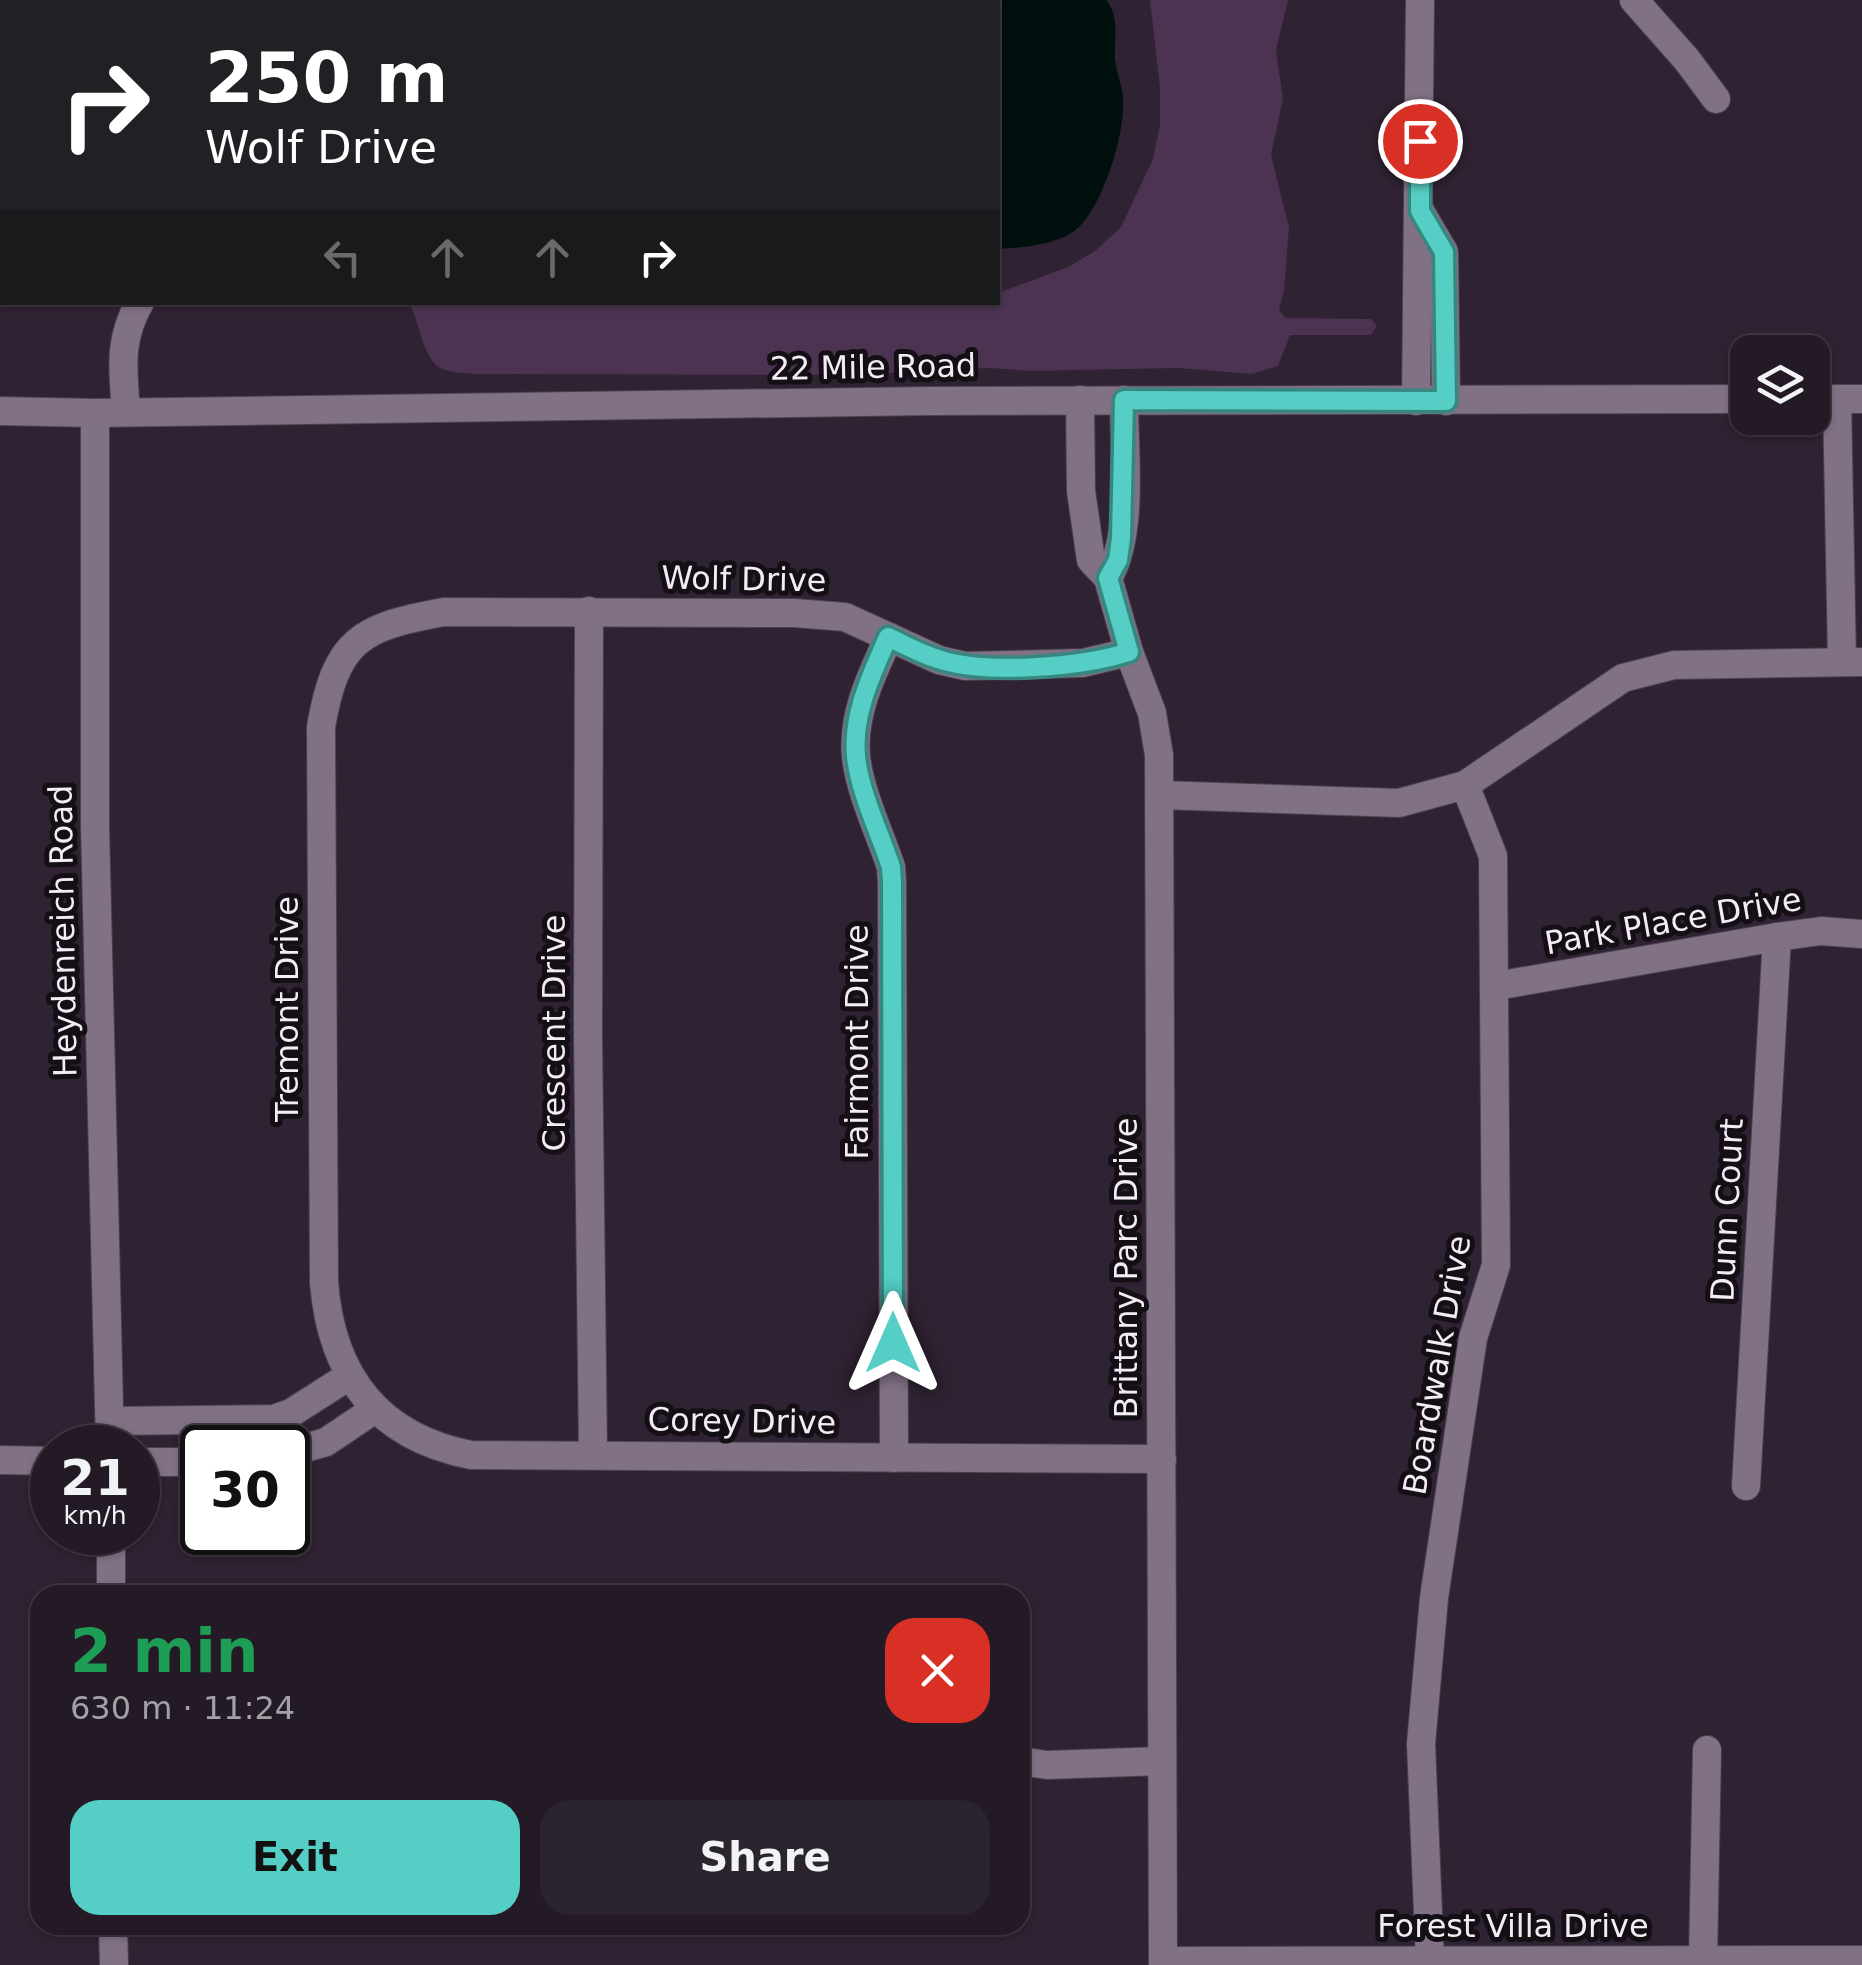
<!DOCTYPE html>
<meta charset="utf-8">
<style>
:root{--surface:#231a26;--page:#2b232e;--text:#f1f3f6;--muted:#a3a1a7;--line:#403843;--accent:#55cec5}
body{margin:0;font-family:"DejaVu Sans",sans-serif;background:var(--page);color:var(--text);height:100vh;display:flex;flex-direction:column;font-size:38px;white-space:nowrap}
*{box-sizing:border-box;margin:0}
p{font-size:32px;color:var(--muted)}
.icon{flex:none;width:55px;height:55px;fill:none;stroke:currentColor;stroke-width:2;stroke-linecap:round;stroke-linejoin:round}
.map{position:relative;flex:1;overflow:hidden}
.details{position:absolute;left:30px;top:1585px;width:1000px;height:350px;display:flex;flex-direction:column;background:var(--surface);border-radius:30px;box-shadow:0 2px 8px #0004,0 0 0 2px var(--line)}
.details>*{flex:none}
.banner{position:absolute;left:0px;top:0px;width:1000px;height:305px;box-shadow:0 2px 8px #0004,0 0 0 2px var(--line);background:#202124;color:#fff;overflow:hidden}
.controls{position:absolute;left:1730px;top:335px;display:grid;gap:20px}
.controls a{display:grid;place-items:center;width:100px;height:100px;border-radius:20px;background:var(--surface);box-shadow:0 2px 8px #0004,0 0 0 2px var(--line);font-size:50px}
.speed{position:absolute;left:30px;top:1425px;display:flex;gap:20px;font-size:50px;font-weight:700;text-align:center}
.speed>*{display:grid;place-content:center;width:130px;height:130px;border-radius:50%;background:var(--surface);box-shadow:0 2px 8px #0004,0 0 0 2px var(--line);line-height:1}
.speed small{font-size:25px;font-weight:400}
.speed .limit{border:5px solid #111;border-radius:15px;background:#fff;color:#111}
.pin{position:absolute;display:grid;place-items:center;width:85px;height:85px;color:#fff;margin:-42px;border:5px solid #fff;border-radius:50%;box-shadow:0 2px 10px #0007}
.me{position:absolute;width:110px;margin:-55px;rotate:0deg;stroke-linejoin:round;filter:drop-shadow(0 0 8px #0008)}
.turn{display:flex;align-items:center;gap:35px;height:210px;padding:0 40px;font-size:45px}
.turn .icon{width:130px;height:130px;stroke-width:2.5}
.turn b{display:block;font-size:70px;line-height:85px}
.lanes{display:flex;align-items:center;height:95px;padding:0 40px;background:#0003;justify-content:center;gap:50px;direction:ltr}
.lanes .off{opacity:.35}
.round{display:grid;place-items:center;flex:none;width:105px;height:105px;border-radius:30px;background:var(--page)}
.headline{display:flex;align-items:center;justify-content:space-between;height:170px;padding:0 40px}
h1{font-size:60px;font-weight:800;line-height:75px;color:#1e9e55}
.primary-button{display:flex;gap:20px;margin-top:auto;padding:20px 40px}
.primary-button a{flex:1;height:115px;border-radius:30px;background:var(--accent);color:#111;font-size:40px;font-weight:800;line-height:115px;text-align:center}
.primary-button a+a{background:var(--page);color:var(--text)}
.map>svg:first-child{display:block}
.green{fill:#4b3351}
.water{fill:#00100f}
.lines{fill:none;stroke-linecap:round;stroke-linejoin:round}
.minor-casing{stroke:#4c414f;stroke-width:30}
.minor{stroke:#817185;stroke-width:28}
.route-casing{stroke:#378680;stroke-width:25}
.route{stroke:#55cec5;stroke-width:18}
.labels{text-anchor:middle;stroke-width:10;stroke-linejoin:round;paint-order:stroke}
.street-label{font-size:32px;fill:#f4ebf6;stroke:#140e15}
</style>
<div class="map">
<svg width="1862" height="1965" viewBox="0 0 1862 1965">
<rect width="100%" height="100%" fill="#2f2232"/>
<!-- green -->
<path class="green" d="M1150,0h138l-12,50 7,49 -12,56 18,73 -5,62 -5,20 7,8 85,1 6,7 -6,9h-81l-12,31 -26,8 -75,-6 -147,3 -41,-3 -150,7 -364,-1c-10,-1 -23,-1 -33,-5 -19,-8 -23,-50 -33,-66l589,-1v-9l70,-26 27,-16 26,-24 32,-68 7,-34v-37z"/>
<!-- water -->
<path class="water" d="M871,0h235c14,15 8,40 9,59 1,13 7,25 8,38 3,35 -21,115 -50,135 -20,13 -52,16 -75,17v-247z"/>
<g class="lines">
<defs>
<g id="minor">
<polyline points="1634,0 1687,60 1716,99"/>
<polyline points="1420,211 1444,252 1446,401"/>
<polyline points="1812,399 1862,399"/>
<polyline points="1837,399 1842,661"/>
<polyline points="1080,400 1081,491 1091,560 1108,578 1129,652 1152,713 1159,755 1163,1965"/>
<polyline points="1416,401 1420,0"/>
<polyline points="0,411 95,413 928,401 1748,399"/>
<path d="M126,412c-3,-42 -8,-72 14,-110"/>
<polyline points="95,413 95,826 110,1448"/>
<path d="M1108,578c26,-44 16,-126 16,-178"/>
<polyline points="589,611 588,1036 593,1454"/>
<path d="M889,637c-17,37 -37,77 -33,119 3,34 24,78 35,111l1,15 2,576"/>
<path d="M1129,652l-46,11 -118,3 -26,-6 -94,-43 -51,-4 -350,-1c-84,15 -108,28 -123,115l3,555c7,92 53,155 147,173l691,4"/>
<polyline points="1160,795 1399,803 1465,785 1623,678 1674,665 1862,662"/>
<polyline points="1496,986 1777,937 1821,931 1862,934"/>
<polyline points="110,1421 274,1419 291,1413 349,1376"/>
<polyline points="288,1453 326,1442 375,1409"/>
<polyline points="0,1460 52,1461"/>
<polyline points="138,1462 202,1462"/>
<polyline points="1746,1486 1777,937"/>
<polyline points="111,1532 111,1595"/>
<polyline points="1020,1761 1047,1765 1161,1761"/>
<polyline points="113,1925 114,1965"/>
<polyline points="1703,1960 1707,1750"/>
<polyline points="1164,1961 1862,1960"/>
<polyline points="1430,1961 1421,1744 1434,1598 1473,1338 1496,1265 1493,856 1465,785"/>
</g>
</defs>
<!-- minor casing -->
<use href="#minor" class="minor-casing"/>
<!-- minor -->
<use href="#minor" class="minor"/>
</g>
<g class="lines">
<defs>
<path id="route" d="M893,1343l-1,-461 -1,-15c-11,-33 -32,-77 -35,-111 -4,-42 16,-82 32,-119 17,8 33,17 50,22 47,16 144,8 191,-7l-21,-74 10,-18 3,-22 3,-138 322,1 -2,-149 -24,-41v-70"/>
</defs>
<!-- route casing -->
<use href="#route" class="route-casing"/>
<!-- route -->
<use href="#route" class="route"/>
</g>
<g class="labels">
<!-- street labels -->
<g class="street-label">
<text transform="translate(873 367) rotate(-1)" y="11">22 Mile Road</text>
<text transform="translate(744 579) rotate(1)" y="11">Wolf Drive</text>
<text transform="translate(1673 921) rotate(-10)" y="11">Park Place Drive</text>
<text transform="translate(63 931) rotate(-91)" y="11">Heydenreich Road</text>
<text transform="translate(287 1009) rotate(-90)" y="11">Tremont Drive</text>
<text transform="translate(554 1033) rotate(-90)" y="11">Crescent Drive</text>
<text transform="translate(857 1042) rotate(-90)" y="11">Fairmont Drive</text>
<text transform="translate(1727 1210) rotate(-87)" y="11">Dunn Court</text>
<text transform="translate(1126 1268) rotate(-90)" y="11">Brittany Parc Drive</text>
<text transform="translate(1437 1365) rotate(-80)" y="11">Boardwalk Drive</text>
<text transform="translate(742 1421) rotate(1)" y="11">Corey Drive</text>
<text x="1513" y="1937">Forest Villa Drive</text>
</g>
</g>
</svg>
<div class="controls">
<a><svg class="icon" aria-label="layers" viewBox="0 0 24 24"><path d="M12 4l9 5-9 5-9-5zM3 14l9 5 9-5"/></svg></a>
</div>
<div class="speed"><div>21<small>km/h</small></div><div class="limit">30</div></div>
<div class="pin" style="left:1420px;top:141px;background:#d93025"><svg class="icon" aria-label="arrive" viewBox="0 0 24 24"><path d="M6 21V4h12l-3 4 3 4H6"/></svg></div>
<svg class="me" style="left:893px;top:1343px" viewBox="-20 -20 40 40"><path d="M0-17L14 15 0 8-14 15z" fill="#55cec5" stroke="#fff" stroke-width="4"/></svg>
<div class="banner">
<div class="turn"><svg class="icon" aria-label="right" viewBox="0 0 24 24"><path d="M7 20v-9h11M14 6l5 5-5 5"/></svg><div><b>250 m</b>Wolf Drive</div></div>
<div class="lanes"><svg class="icon off" aria-label="left" viewBox="0 0 24 24"><path d="M17 20v-9H6M10 6l-5 5 5 5"/></svg><svg class="icon off" aria-label="ahead" viewBox="0 0 24 24"><path d="M12 20V5M6 11l6-6 6 6"/></svg><svg class="icon off" aria-label="ahead" viewBox="0 0 24 24"><path d="M12 20V5M6 11l6-6 6 6"/></svg><svg class="icon" aria-label="right" viewBox="0 0 24 24"><path d="M7 20v-9h11M14 6l5 5-5 5"/></svg></div>
</div>
<section class="details">
<div class="headline"><div><h1>2 min</h1><p>630 m · 11:24</p></div><a class="round" style="background:#d93025;color:#fff"><svg class="icon" aria-label="close" viewBox="0 0 24 24"><path d="M6 6l12 12M18 6L6 18"/></svg></a></div>
<div class="primary-button"><a>Exit</a><a>Share</a></div>
</section>
</div>
